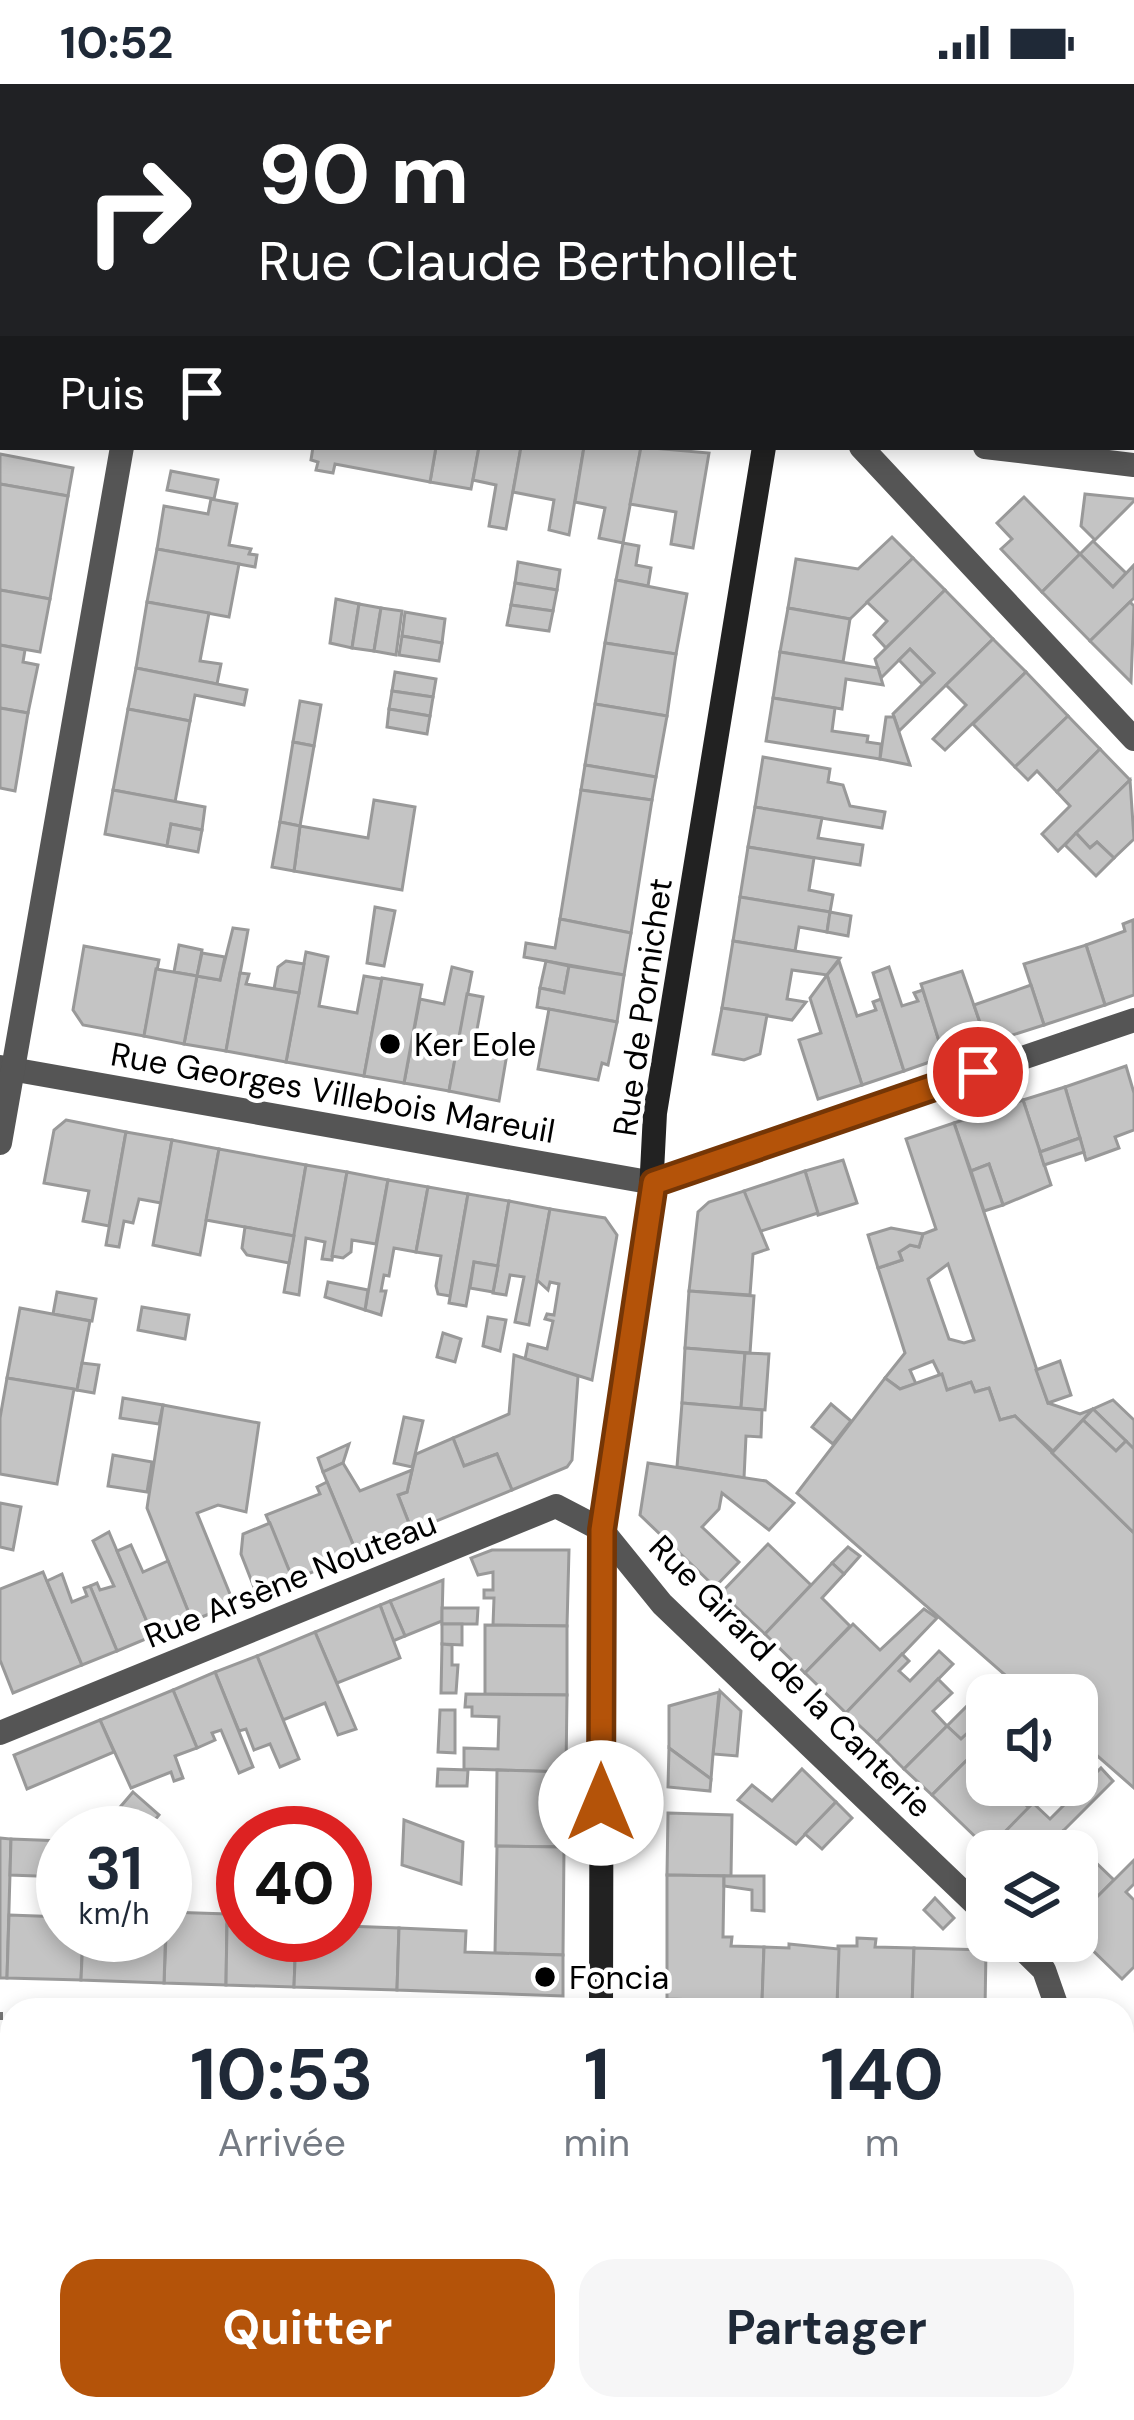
<!DOCTYPE html>
<html lang="fr">
<meta charset="utf-8">
<style>
:root{--surface:#fff;--page:#f6f6f7;--text:#1f2937;--muted:#747a83;--accent:#b45309}
body{margin:0;font-family:"DM Sans",sans-serif;background:var(--page);color:var(--text);height:100vh;display:flex;flex-direction:column;font-size:45px;white-space:nowrap}
*{box-sizing:border-box;margin:0}
p{font-size:39px;color:var(--muted)}
.icon{flex:none;width:66px;height:66px;fill:none;stroke:currentColor;stroke-width:2;stroke-linecap:round;stroke-linejoin:round}
.map{position:relative;flex:1;overflow:hidden}
.drawer{position:absolute;left:0px;top:1914px;width:1134px;height:423px;display:flex;flex-direction:column;background:var(--surface);border-radius:36px 36px 0 0;box-shadow:0 6px 18px #0003}
.drawer>*{flex:none}
.guide{position:absolute;left:0px;top:0px;width:1134px;height:366px;box-shadow:0 6px 18px #0003;background:#202124;color:#fff;overflow:hidden}
.tools{position:absolute;left:966px;top:1590px;display:grid;gap:24px}
.tools a{display:grid;place-items:center;width:132px;height:132px;border-radius:24px;background:var(--surface);box-shadow:0 6px 18px #0003;font-size:60px}
.speed{position:absolute;left:36px;top:1722px;display:flex;gap:24px;font-size:60px;font-weight:700;text-align:center}
.speed>*{display:grid;place-content:center;width:156px;height:156px;border-radius:50%;background:var(--surface);box-shadow:0 6px 18px #0003;line-height:1}
.speed small{font-size:30px;font-weight:400}
.speed .limit{border:18px solid #d22;background:#fff;color:#111}
.pin{position:absolute;display:grid;place-items:center;width:102px;height:102px;color:#fff;margin:-51px;border:6px solid #fff;border-radius:50%;box-shadow:0 3px 12px #0007}
.me{position:absolute;width:132px;margin:-66px;rotate:0deg;stroke-linejoin:round;filter:drop-shadow(0 0 9px #0008)}
.turn{display:flex;align-items:center;gap:42px;height:252px;padding:0 60px;font-size:54px}
.turn .icon{width:156px;height:156px;stroke-width:2.5}
.turn b{display:block;font-size:84px;line-height:102px}
.then{display:flex;align-items:center;height:114px;padding:0 60px;background:#0003;gap:24px;font-size:45px}
.eta{display:flex;justify-content:space-evenly;align-items:center;height:204px;text-align:center}
.eta b{font-size:72px;font-weight:700;line-height:84px}
.primary-button{display:flex;gap:24px;margin-top:auto;padding:24px 60px}
.primary-button a{flex:1;height:138px;border-radius:36px;background:var(--accent);color:#fff;font-size:48px;font-weight:700;line-height:138px;text-align:center}
.primary-button a+a{background:var(--page);color:var(--text)}
.status{display:flex;justify-content:space-between;align-items:center;height:84px;padding:0 60px;background:var(--surface);direction:ltr}
.status svg{height:33px;fill:currentColor}
.map>svg:first-child{display:block}
.building{fill:#c4c4c4;stroke:#999;stroke-width:3;fill-rule:evenodd}
.lines{fill:none;stroke-linecap:round;stroke-linejoin:round}
.path{stroke:#777;stroke-width:8;stroke-dasharray:3 6;stroke-linecap:butt}
.street{stroke:#555;stroke-width:24}
.secondary{stroke:#222;stroke-width:24}
.route-casing{stroke:#753606;stroke-width:30}
.route{stroke:#b45309;stroke-width:21}
.poi-dot{fill:#000;stroke:#fff;stroke-width:4.5}
.labels{text-anchor:middle;stroke-width:9;stroke-linejoin:round;paint-order:stroke}
.street-label{font-size:33px;fill:#000;stroke:#fff}
.poi-label{font-size:33px;fill:#000;stroke:#fff;text-anchor:start}
</style>
<div class="status"><b>10:52</b><svg viewBox="0 0 49 12"><path d="M0 12V9h3v3zM5 12V6h3v6zM10 12V3h3v9zM15 12V0h3v12zM26 1h20v11H26zM47 4h2v5h-2z"/></svg></div>
<div class="map">
<svg width="1134" height="2336" viewBox="0 0 1134 2336">
<rect width="100%" height="100%" fill="#fff"/>
<!-- building -->
<g class="building">
<polygon points="436,363 479,363 471,405 430,398"/>
<polygon points="436,363 430,398 335,380 333,389 316,386 318,378 311,376 313,363"/>
<polygon points="479,363 521,363 506,445 489,442 496,401 473,396"/>
<polygon points="521,363 584,363 569,451 549,446 554,416 513,408"/>
<polygon points="584,363 641,363 623,459 599,454 605,424 575,418"/>
<polygon points="641,363 709,369 693,464 671,460 676,428 630,420"/>
<polygon points="0,370 73,384 68,412 0,400"/>
<polygon points="171,387 218,396 214,415 167,406"/>
<polygon points="0,400 68,412 50,515 0,506"/>
<polygon points="1085,410 1134,415 1134,417 1095,456 1081,442"/>
<polygon points="1024,413 1080,470 1042,508 1001,465 1012,455 997,439"/>
<polygon points="211,415 237,420 229,461 251,465 249,470 257,471 255,483 157,465 164,422 208,430"/>
<polygon points="892,453 913,474 850,535 788,524 796,475 858,485"/>
<polygon points="1093,457 1126,489 1113,503 1080,470"/>
<polygon points="623,459 639,462 636,481 651,484 648,502 616,496"/>
<polygon points="157,465 239,480 229,533 147,518"/>
<polygon points="1080,470 1113,503 1134,481 1134,514 1090,557 1042,508"/>
<polygon points="913,474 945,506 886,564 874,551 887,537 867,518"/>
<polygon points="518,478 560,486 557,506 515,499"/>
<polygon points="616,496 687,510 676,570 605,559"/>
<polygon points="515,499 557,506 553,527 511,521"/>
<polygon points="0,506 50,515 40,568 0,561"/>
<polygon points="945,506 993,555 899,647 893,630 934,589 910,565 881,594 875,575"/>
<polygon points="336,515 359,520 352,564 330,559"/>
<polygon points="147,518 209,529 200,577 221,580 217,600 136,584"/>
<polygon points="1130,518 1134,522 1131,598 1090,557"/>
<polygon points="359,520 381,524 374,567 352,564"/>
<polygon points="511,521 553,527 549,547 507,541"/>
<polygon points="381,524 402,527 396,571 374,567"/>
<polygon points="788,524 850,535 843,578 780,568"/>
<polygon points="405,528 445,535 442,559 402,552"/>
<polygon points="402,552 442,559 439,577 399,571"/>
<polygon points="993,555 1026,588 945,666 933,655 966,621 946,601"/>
<polygon points="605,559 676,570 667,632 595,620"/>
<polygon points="0,561 25,566 23,578 38,581 28,629 0,624"/>
<polygon points="910,565 934,589 922,600 899,576"/>
<polygon points="780,568 878,584 883,601 846,595 842,625 773,614"/>
<polygon points="136,584 247,606 244,621 195,611 190,637 128,625"/>
<polygon points="395,588 436,595 433,613 392,607"/>
<polygon points="1026,588 1068,632 1015,683 973,640"/>
<polygon points="392,607 433,613 430,632 389,625"/>
<polygon points="773,614 835,624 832,647 868,652 867,658 881,660 880,675 766,657"/>
<polygon points="300,617 321,621 314,662 293,658"/>
<polygon points="595,620 667,632 656,693 585,681"/>
<polygon points="0,624 28,629 15,707 0,704"/>
<polygon points="128,625 190,637 175,718 113,706"/>
<polygon points="389,625 430,632 427,650 387,643"/>
<polygon points="1068,632 1100,665 1057,708 1037,687 1028,696 1015,683"/>
<polygon points="886,633 894,633 910,681 880,675"/>
<polygon points="293,658 314,662 300,742 280,738"/>
<polygon points="1100,665 1130,696 1058,767 1042,750 1070,722 1057,708"/>
<polygon points="763,673 830,685 828,698 843,701 850,722 885,728 882,744 755,723"/>
<polygon points="585,681 656,693 652,716 581,706"/>
<polygon points="1130,696 1134,755 1114,774 1097,758 1090,764 1076,749"/>
<polygon points="113,706 205,723 202,746 171,740 167,762 105,750"/>
<polygon points="581,706 652,716 631,849 560,835"/>
<polygon points="374,716 415,723 402,806 294,787 300,742 368,754"/>
<polygon points="755,723 822,734 818,754 863,761 860,781 748,763"/>
<polygon points="280,738 300,742 294,787 272,783"/>
<polygon points="171,740 202,746 198,768 167,762"/>
<polygon points="1076,749 1090,764 1097,758 1114,774 1096,792 1065,761"/>
<polygon points="748,763 814,774 809,806 833,811 830,828 740,813"/>
<polygon points="740,813 830,828 827,848 799,843 795,867 733,857"/>
<polygon points="375,823 395,827 384,882 367,879"/>
<polygon points="830,828 851,832 848,852 827,848"/>
<polygon points="560,835 631,849 624,891 524,873 526,859 555,864"/>
<polygon points="1133,836 1134,911 1105,921 1086,861 1125,847 1123,840"/>
<polygon points="233,844 248,846 226,967 184,960 197,892 220,896"/>
<polygon points="733,857 795,867 840,874 827,891 792,886 787,915 806,918 792,936 722,924"/>
<polygon points="179,861 202,866 197,892 174,888"/>
<polygon points="1086,861 1105,921 1044,941 1024,880"/>
<polygon points="84,862 159,876 144,952 83,941 73,926"/>
<polygon points="306,868 328,873 319,922 357,929 364,892 382,895 364,992 286,978"/>
<polygon points="202,869 225,873 220,896 197,892"/>
<polygon points="286,877 304,880 299,909 274,905 278,883"/>
<polygon points="546,877 569,882 564,909 540,904"/>
<polygon points="839,877 857,932 876,926 873,918 881,915 904,987 862,1001 827,891"/>
<polygon points="569,882 624,891 617,938 537,923 540,904 564,909"/>
<polygon points="452,883 472,888 449,1007 404,999 420,915 444,920"/>
<polygon points="889,883 902,922 918,917 914,909 923,906 944,973 904,987 873,889"/>
<polygon points="156,885 197,892 184,960 144,952"/>
<polygon points="962,887 987,959 944,973 921,900"/>
<polygon points="240,889 249,890 246,900 299,909 286,978 226,967"/>
<polygon points="827,891 862,1001 818,1015 799,956 821,949 810,914"/>
<polygon points="382,894 422,901 404,999 364,992"/>
<polygon points="1031,901 1044,941 987,959 974,921"/>
<polygon points="467,910 483,913 476,951 509,958 499,1017 449,1007"/>
<polygon points="722,924 767,931 760,970 744,976 713,970"/>
<polygon points="549,925 617,938 608,981 602,979 598,996 538,985"/>
<polygon points="1126,982 1134,1009 1134,1046 1115,1053 1119,1064 1086,1076 1065,1003"/>
<polygon points="1065,1003 1080,1054 1040,1068 1023,1016"/>
<polygon points="1023,1016 1051,1101 1003,1121 989,1080 971,1087 954,1039"/>
<polygon points="66,1036 126,1048 109,1142 83,1137 89,1107 44,1099 54,1046"/>
<path d="M954,1039l94,280 32,11 13,-5 -40,42 -38,-35 -15,4 -11,-32 -14,4 -4,-10 -24,8 -14,-29 -23,9 6,14 -16,5 -15,-11 20,-25 -27,-85 24,-8 -3,-8 11,-7 9,2 4,-13 13,-5 -30,-90zM948,1180l26,76 -10,3 -15,-4 -21,-60z"/>
<polygon points="126,1048 172,1056 161,1119 139,1115 133,1139 124,1137 119,1163 106,1161"/>
<polygon points="1080,1054 1084,1068 1044,1081 1040,1068"/>
<polygon points="172,1056 219,1065 200,1171 153,1161"/>
<polygon points="219,1065 306,1081 294,1152 206,1136"/>
<polygon points="843,1076 857,1119 818,1131 805,1087"/>
<polygon points="989,1080 1003,1121 984,1127 971,1087"/>
<polygon points="306,1081 347,1088 332,1176 322,1175 325,1158 306,1154 299,1211 284,1208"/>
<polygon points="805,1087 818,1129 758,1148 744,1107"/>
<polygon points="347,1088 388,1096 376,1160 352,1156 351,1168 343,1174 332,1172"/>
<polygon points="388,1096 428,1103 416,1168 394,1164 389,1192 384,1191 381,1207 386,1207 381,1231 365,1226"/>
<polygon points="428,1103 468,1110 450,1212 438,1210 436,1202 441,1172 416,1168"/>
<polygon points="744,1107 768,1165 753,1170 750,1211 689,1207 698,1128 709,1118"/>
<polygon points="468,1110 509,1117 498,1182 474,1178 466,1222 449,1219"/>
<polygon points="509,1117 550,1125 529,1241 515,1238 524,1193 510,1191 506,1211 493,1209"/>
<polygon points="550,1125 605,1134 617,1151 592,1296 525,1275 528,1260 547,1265 553,1237 545,1235 547,1230 554,1231 559,1200 550,1198 548,1206 537,1196"/>
<polygon points="245,1143 294,1152 289,1179 247,1171 242,1164"/>
<polygon points="891,1144 923,1150 919,1163 910,1161 899,1168 902,1176 878,1184 868,1151"/>
<polygon points="474,1178 498,1182 493,1208 470,1204"/>
<polygon points="328,1198 368,1206 365,1226 325,1213"/>
<polygon points="689,1207 754,1212 750,1269 685,1264"/>
<polygon points="57,1208 96,1215 92,1237 53,1230"/>
<polygon points="142,1223 189,1231 185,1255 138,1246"/>
<polygon points="20,1224 90,1237 77,1306 7,1294"/>
<polygon points="488,1233 506,1236 500,1267 483,1262"/>
<polygon points="443,1249 461,1255 455,1278 437,1273"/>
<polygon points="685,1264 745,1269 741,1324 682,1319"/>
<polygon points="745,1269 769,1270 765,1326 741,1324"/>
<polygon points="514,1271 578,1292 572,1376 567,1383 512,1406 497,1370 464,1382 453,1354 509,1330"/>
<polygon points="1060,1277 1071,1311 1048,1319 1036,1286"/>
<polygon points="82,1279 99,1281 94,1309 77,1306"/>
<polygon points="942,1290 947,1306 971,1298 975,1308 989,1304 1000,1336 1015,1332 1134,1449 1134,1704 1077,1654 1077,1611 1028,1611 797,1409 885,1294 900,1305"/>
<polygon points="7,1294 74,1305 57,1400 0,1390 0,1334"/>
<polygon points="123,1314 163,1321 159,1340 120,1334"/>
<polygon points="1113,1316 1134,1336 1134,1365 1093,1325"/>
<polygon points="682,1319 762,1326 761,1353 746,1352 744,1394 677,1383"/>
<polygon points="831,1320 851,1337 833,1360 812,1343"/>
<polygon points="163,1321 259,1339 246,1428 218,1421 197,1429 234,1520 192,1537 147,1424"/>
<polygon points="1093,1325 1126,1357 1116,1367 1083,1336"/>
<polygon points="404,1333 423,1337 412,1383 394,1379"/>
<polygon points="1083,1336 1116,1367 1126,1357 1134,1365 1134,1449 1052,1369"/>
<polygon points="453,1354 464,1382 497,1370 512,1406 412,1447 398,1411 407,1408 416,1370"/>
<polygon points="349,1360 343,1379 323,1388 318,1374"/>
<polygon points="113,1371 152,1378 147,1408 108,1402"/>
<polygon points="343,1379 360,1407 412,1386 407,1408 398,1411 412,1447 357,1470 323,1388"/>
<polygon points="648,1379 766,1397 794,1419 769,1446 722,1409 719,1425 702,1443 739,1478 715,1503 640,1431"/>
<polygon points="327,1398 357,1470 293,1496 266,1431 320,1410 317,1403"/>
<polygon points="0,1419 21,1423 13,1466 0,1463"/>
<polygon points="270,1439 293,1496 257,1511 241,1470 243,1450"/>
<polygon points="109,1448 153,1552 117,1567 90,1502 97,1499 100,1506 114,1502 93,1457"/>
<polygon points="768,1460 811,1501 765,1550 721,1509"/>
<polygon points="131,1461 143,1488 168,1477 192,1537 153,1552 117,1467"/>
<polygon points="848,1463 860,1472 844,1490 832,1479"/>
<polygon points="492,1466 569,1466 567,1542 493,1541 494,1514 484,1514 484,1506 493,1506 493,1488 478,1491 471,1474"/>
<polygon points="832,1479 844,1490 822,1514 850,1542 805,1589 765,1550"/>
<polygon points="43,1488 82,1581 13,1609 0,1576 0,1505"/>
<polygon points="62,1490 72,1518 87,1512 84,1504 90,1502 117,1567 82,1581 47,1497"/>
<polygon points="443,1496 442,1537 405,1552 390,1517"/>
<polygon points="390,1517 405,1552 393,1557 380,1521"/>
<polygon points="380,1521 400,1574 337,1599 315,1548"/>
<polygon points="442,1524 478,1524 477,1540 442,1540"/>
<polygon points="924,1525 937,1534 846,1629 805,1589 853,1540 880,1566"/>
<polygon points="442,1540 462,1540 462,1561 442,1560"/>
<polygon points="485,1541 567,1542 567,1611 485,1610"/>
<polygon points="315,1548 356,1645 338,1651 325,1619 283,1636 257,1572"/>
<polygon points="442,1560 452,1561 452,1581 458,1581 456,1609 441,1609"/>
<polygon points="939,1567 953,1580 877,1658 846,1629 902,1570 909,1577 899,1587 910,1597"/>
<polygon points="257,1572 299,1675 280,1683 270,1660 254,1666 246,1645 239,1647 215,1588"/>
<polygon points="215,1588 253,1683 239,1689 221,1646 212,1649 215,1656 197,1664 173,1606"/>
<polygon points="938,1595 952,1609 933,1627 947,1642 904,1685 877,1658"/>
<polygon points="173,1606 197,1664 175,1672 183,1694 174,1697 171,1688 131,1704 100,1636"/>
<polygon points="720,1607 741,1627 737,1672 713,1670"/>
<polygon points="719,1608 713,1670 711,1695 669,1664 669,1622"/>
<polygon points="466,1610 567,1611 566,1688 464,1685 464,1664 498,1665 499,1633 472,1632 472,1623 465,1623"/>
<polygon points="967,1622 981,1637 961,1655 947,1642"/>
<polygon points="440,1626 455,1626 455,1669 438,1668"/>
<polygon points="987,1631 987,1656 932,1711 904,1685 947,1642 961,1655"/>
<polygon points="100,1636 114,1668 27,1705 14,1671"/>
<polygon points="669,1664 711,1695 710,1707 668,1703"/>
<polygon points="973,1670 987,1684 987,1701 1005,1701 1029,1724 988,1765 932,1711"/>
<polygon points="1101,1684 1113,1697 1043,1767 988,1765 1033,1719 1050,1735"/>
<polygon points="438,1685 468,1686 467,1702 437,1702"/>
<polygon points="802,1685 836,1718 796,1760 738,1716 752,1701 772,1717"/>
<polygon points="497,1686 566,1688 564,1763 496,1762"/>
<polygon points="133,1708 159,1731 144,1749 98,1749"/>
<polygon points="836,1718 852,1734 822,1765 805,1750"/>
<polygon points="668,1729 732,1731 731,1792 667,1791"/>
<polygon points="404,1736 463,1758 461,1800 402,1781"/>
<polygon points="1063,1747 1114,1796 1077,1833 1077,1767 1044,1767"/>
<polygon points="0,1754 11,1755 7,1894 0,1894"/>
<polygon points="11,1755 63,1757 63,1793 10,1791"/>
<polygon points="497,1762 564,1763 563,1871 495,1869"/>
<polygon points="1134,1776 1134,1800 1126,1808 1134,1816 1134,1883 1122,1895 1077,1851 1077,1833"/>
<polygon points="667,1791 724,1792 723,1853 732,1853 731,1862 764,1863 762,1918 667,1915"/>
<polygon points="724,1792 764,1792 764,1827 752,1826 752,1806 724,1802"/>
<polygon points="935,1814 954,1834 943,1845 924,1826"/>
<polygon points="167,1828 227,1830 226,1901 164,1899"/>
<polygon points="9,1831 63,1833 63,1851 83,1851 81,1896 7,1894"/>
<polygon points="166,1836 164,1899 81,1896 83,1851 165,1851"/>
<polygon points="227,1841 243,1842 243,1851 296,1851 294,1903 226,1901"/>
<polygon points="345,1842 399,1844 397,1906 294,1903 296,1851 345,1851"/>
<polygon points="399,1844 466,1847 465,1868 563,1871 563,1912 397,1906"/>
<polygon points="857,1854 876,1855 875,1863 914,1864 912,1923 837,1920 838,1862 857,1862"/>
<polygon points="789,1860 839,1865 837,1920 762,1918 764,1863 789,1864"/>
<polygon points="914,1864 986,1866 985,1925 912,1923"/>
<polygon points="0,2059 12,2059 12,2125 0,2124"/>
<polygon points="1122,2094 1134,2094 1134,2238 1122,2228"/>
<polygon points="195,2325 280,2325 274,2336 212,2336"/>
<polygon points="364,2325 434,2325 442,2336 373,2336"/>
<polygon points="1026,2325 1097,2325 1106,2336 1035,2336"/>
</g>
<g class="lines">
<!-- path -->
<g class="path">
<polyline points="0,1932 12,1932"/>
<polyline points="1122,1968 1134,1969"/>
</g>
<!-- street -->
<g class="street">
<polyline points="186,3 186,0"/>
<polyline points="0,193 3,194"/>
<polyline points="861,363 1134,655"/>
<polyline points="985,363 1134,381"/>
<polyline points="0,983 654,1099 1134,936"/>
<polyline points="0,1059 122,363"/>
<polyline points="0,1649 556,1422 602,1446 662,1520 987,1831"/>
<polyline points="1014,1857 1044,1886 1058,1926"/>
</g>
<!-- secondary -->
<g class="secondary">
<polyline points="826,3 827,0"/>
<polyline points="601,1926 602,1446 649,1146 655,1029 764,363"/>
<polyline points="0,2002 12,2002"/>
<polyline points="1122,2036 1134,2036"/>
<polyline points="844,2325 852,2336"/>
</g>
</g>
<g class="lines">
<defs>
<polyline id="route" points="601,1719 602,1446 654,1099 978,988"/>
</defs>
<!-- route casing -->
<use href="#route" class="route-casing"/>
<!-- route -->
<use href="#route" class="route"/>
</g>
<!-- markers -->
<g class="poi-dot">
<circle cx="390" cy="960" r="12"/>
<circle cx="545" cy="1893" r="12"/>
</g>
<g class="labels">
<!-- street labels -->
<g class="street-label">
<text transform="translate(642 923) rotate(-82)" y="12">Rue de Pornichet</text>
<text transform="translate(333 1008) rotate(10)" y="12">Rue Georges Villebois Mareuil</text>
<text transform="translate(290 1495) rotate(-22)" y="12">Rue Arsène Nouteau</text>
<text transform="translate(791 1592) rotate(45)" y="12">Rue Girard de la Canterie</text>
</g>
<!-- poi labels -->
<g class="poi-label">
<text x="414" y="972">Ker Eole</text>
<text x="569" y="1905">Foncia</text>
</g>
</g>
</svg>
<div class="tools">
<a><svg class="icon" aria-label="sound" viewBox="0 0 24 24"><path d="M4 9h4l5-4v14l-5-4H4zM17 9q2 3 0 6"/></svg></a>
<a><svg class="icon" aria-label="layers" viewBox="0 0 24 24"><path d="M12 4l9 5-9 5-9-5zM3 14l9 5 9-5"/></svg></a>
</div>
<div class="speed"><div>31<small>km/h</small></div><div class="limit">40</div></div>
<div class="pin" style="left:978px;top:988px;background:#d93025"><svg class="icon" aria-label="arrive" viewBox="0 0 24 24"><path d="M6 21V4h12l-3 4 3 4H6"/></svg></div>
<svg class="me" style="left:601px;top:1719px" viewBox="-20 -20 40 40"><circle r="19" fill="#fff"/><path d="M0-13L10 11 0 6-10 11z" fill="#b45309"/></svg>
<div class="guide">
<div class="turn"><svg class="icon" aria-label="right" viewBox="0 0 24 24"><path d="M7 20v-9h11M14 6l5 5-5 5"/></svg><div><b>90 m</b>Rue Claude Berthollet</div></div>
<div class="then">Puis<svg class="icon" aria-label="arrive" viewBox="0 0 24 24"><path d="M6 21V4h12l-3 4 3 4H6"/></svg></div>
</div>
<section class="drawer">
<div class="eta">
<div><b>10:53</b><p>Arrivée</p></div>
<div><b>1</b><p>min</p></div>
<div><b>140</b><p>m</p></div>
</div>
<div class="primary-button"><a>Quitter</a><a>Partager</a></div>
</section>
</div>
